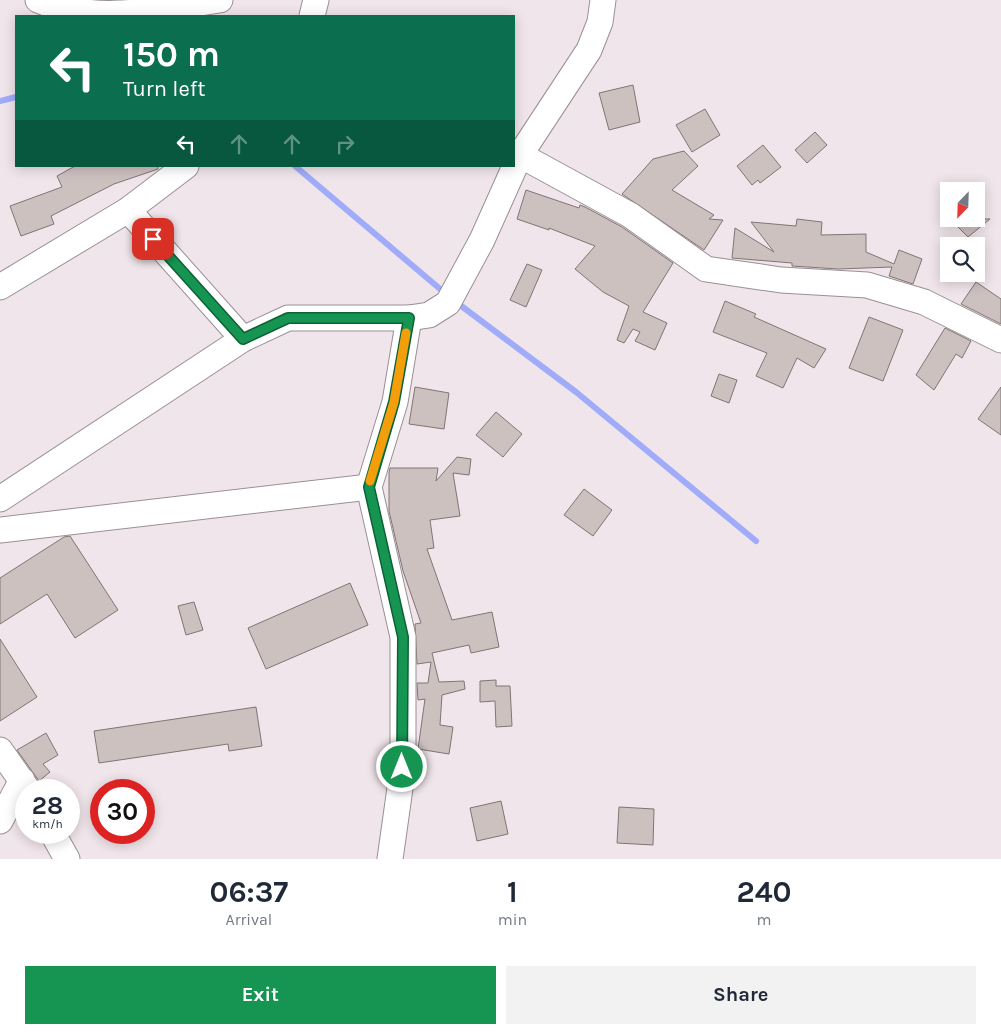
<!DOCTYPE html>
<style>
:root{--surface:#fff;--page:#f2f2f3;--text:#1f2937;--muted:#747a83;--accent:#169552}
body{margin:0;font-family:Karla,sans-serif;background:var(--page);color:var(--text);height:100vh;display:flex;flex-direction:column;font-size:19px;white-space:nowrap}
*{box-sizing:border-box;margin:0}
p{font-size:16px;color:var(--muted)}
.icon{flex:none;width:28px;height:28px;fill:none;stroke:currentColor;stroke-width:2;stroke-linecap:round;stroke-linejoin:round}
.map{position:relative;height:859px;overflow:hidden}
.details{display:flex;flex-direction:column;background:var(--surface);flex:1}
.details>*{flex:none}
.hud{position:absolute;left:15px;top:15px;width:500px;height:152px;border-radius:0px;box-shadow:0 2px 12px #0003;background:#0b6e4f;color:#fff;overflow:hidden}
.needle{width:32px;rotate:203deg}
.controls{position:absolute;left:940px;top:182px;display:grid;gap:10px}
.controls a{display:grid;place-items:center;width:45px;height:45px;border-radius:0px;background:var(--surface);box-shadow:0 2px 12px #0003;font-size:25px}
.speed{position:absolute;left:15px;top:779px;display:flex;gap:10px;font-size:25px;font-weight:700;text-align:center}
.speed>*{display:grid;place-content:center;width:65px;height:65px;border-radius:50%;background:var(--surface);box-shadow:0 2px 12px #0003;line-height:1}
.speed small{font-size:12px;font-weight:400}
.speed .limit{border:8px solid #d22;background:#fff;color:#111}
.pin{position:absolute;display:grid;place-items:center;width:42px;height:42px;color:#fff;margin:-21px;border-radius:10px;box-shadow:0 2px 8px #0006}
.me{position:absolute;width:55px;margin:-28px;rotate:0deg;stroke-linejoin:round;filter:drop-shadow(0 0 4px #0008)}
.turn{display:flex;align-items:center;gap:18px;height:105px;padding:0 25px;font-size:22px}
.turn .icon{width:65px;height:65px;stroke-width:2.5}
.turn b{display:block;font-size:35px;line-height:42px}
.lanes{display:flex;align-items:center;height:48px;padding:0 25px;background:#0003;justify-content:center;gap:25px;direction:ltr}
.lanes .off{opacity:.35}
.eta{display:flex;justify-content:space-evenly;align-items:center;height:85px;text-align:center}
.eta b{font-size:30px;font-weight:700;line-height:35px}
.action{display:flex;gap:10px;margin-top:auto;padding:10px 25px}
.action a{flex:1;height:58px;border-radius:0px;background:var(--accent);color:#fff;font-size:20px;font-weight:700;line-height:58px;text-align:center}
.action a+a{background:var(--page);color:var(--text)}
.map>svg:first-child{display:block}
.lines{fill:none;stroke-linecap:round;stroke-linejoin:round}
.stream{stroke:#a0acf9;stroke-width:6}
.building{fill:#cdc1c0;stroke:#807474}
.street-casing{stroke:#999095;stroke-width:27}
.street{stroke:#fff;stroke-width:25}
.route-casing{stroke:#0e6135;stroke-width:12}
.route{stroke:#169552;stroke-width:9}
.slow{stroke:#f59e0b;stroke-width:9}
</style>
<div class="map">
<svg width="1001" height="859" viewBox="0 0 1001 859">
<rect width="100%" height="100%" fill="#f0e5ea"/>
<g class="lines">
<!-- stream -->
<g class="stream">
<polyline points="0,101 16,97"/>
<polyline points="295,166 446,294"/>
<polyline points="456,302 576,392 756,541"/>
</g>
</g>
<!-- building -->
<g class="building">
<polygon points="633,85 640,122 609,130 599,93"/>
<polygon points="705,109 720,135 692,152 676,125"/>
<polygon points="815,132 827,145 807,163 795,150"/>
<polygon points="763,145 781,167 760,183 758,180 752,185 737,166"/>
<polygon points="684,151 698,166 672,190 714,215 709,219 723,220 704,250 622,194 653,159"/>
<polygon points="75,166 158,166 158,169 114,184 51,216 54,224 21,236 10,206 62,187 57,176"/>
<polygon points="526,190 579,208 580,205 585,207 622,227 673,263 643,312 667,323 655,350 635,341 640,332 633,329 624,343 617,340 629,306 603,292 575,269 595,246 549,228 549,230 517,219"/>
<polygon points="797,219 822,222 821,235 866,234 866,252 894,264 899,250 922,259 913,284 889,276 892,267 838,269 792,266 792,263 732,258 735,228 774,252 751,222 796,226"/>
<polygon points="950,219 990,219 968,237"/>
<polygon points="527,264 542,270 526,307 510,300"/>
<polygon points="976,282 1001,299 1001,324 961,304"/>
<polygon points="725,301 756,314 754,317 826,349 814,368 797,358 783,388 756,376 767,353 713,332"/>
<polygon points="869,317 903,330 883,381 849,368"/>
<polygon points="945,328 971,341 962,358 956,354 934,390 916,375"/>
<polygon points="719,374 737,380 729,403 711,396"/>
<polygon points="415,387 449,393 444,429 409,424"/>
<polygon points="1001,387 1001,435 978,419"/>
<polygon points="496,412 522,434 503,457 476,435"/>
<polygon points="457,457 471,459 469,475 453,473 460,516 430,520 434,548 427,549 452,620 492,612 499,647 471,653 469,645 432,653 439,682 464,681 465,689 442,695 440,725 453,727 449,754 418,749 425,699 418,700 417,683 428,683 431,662 417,664 415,624 421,623 403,571 389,511 389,472 390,468 438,468 436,481"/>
<polygon points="584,489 612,510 593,536 564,515"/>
<polygon points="70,536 118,610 75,638 47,594 0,624 0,578 64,537"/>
<polygon points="350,583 368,625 266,669 248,628"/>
<polygon points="194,602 203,630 186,635 178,606"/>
<polygon points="0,639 37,697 0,721"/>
<polygon points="496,680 496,686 510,686 512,726 496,727 495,701 480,702 480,681"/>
<polygon points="256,707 262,746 229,751 228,744 99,763 94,731"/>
<polygon points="46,733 58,755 43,764 50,772 39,781 17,750"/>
<polygon points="501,801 508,834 477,841 470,808"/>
<polygon points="619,807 654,809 653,845 617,843"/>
</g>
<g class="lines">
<defs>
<g id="street">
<path d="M38,0c59,25 120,9 182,0"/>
<polyline points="312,16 316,0"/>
<polyline points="520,155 630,215 706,269 781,280 867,285 924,302 1001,340"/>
<polyline points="128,210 243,339"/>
<polyline points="0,287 128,210 186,166"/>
<polyline points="0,499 243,339 288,318 409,318 429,315 448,303 482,240 520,155 589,50 600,22 603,0"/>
<polyline points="0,530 369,487"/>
<polyline points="0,750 28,790"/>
<polyline points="0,821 22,780"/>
<polyline points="52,832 67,859"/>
<polyline points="390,859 403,767 403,637 369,487 395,402 409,318"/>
</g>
</defs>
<!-- street casing -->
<use href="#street" class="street-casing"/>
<!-- street -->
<use href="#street" class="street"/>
</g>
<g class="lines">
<defs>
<polyline id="route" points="153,239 243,339 288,318 409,318 394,402 369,487 403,637 402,767"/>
</defs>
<!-- route casing -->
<use href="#route" class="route-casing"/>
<!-- route -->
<use href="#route" class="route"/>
<!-- slow -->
<polyline class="slow" points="370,481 394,402 406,333"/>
</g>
</svg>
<div class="controls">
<a><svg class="needle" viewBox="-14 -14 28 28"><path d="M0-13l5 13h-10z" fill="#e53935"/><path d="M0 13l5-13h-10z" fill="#747a83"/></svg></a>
<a><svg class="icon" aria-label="search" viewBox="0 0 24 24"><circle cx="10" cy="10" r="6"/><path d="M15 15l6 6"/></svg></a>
</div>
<div class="speed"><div>28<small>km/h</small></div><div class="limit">30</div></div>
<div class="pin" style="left:153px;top:239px;background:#d93025"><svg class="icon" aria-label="arrive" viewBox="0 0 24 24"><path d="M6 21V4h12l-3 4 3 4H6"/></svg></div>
<svg class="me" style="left:402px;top:767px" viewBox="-20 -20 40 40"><circle r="17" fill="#169552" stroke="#fff" stroke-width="3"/><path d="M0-11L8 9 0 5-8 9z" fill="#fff"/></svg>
<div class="hud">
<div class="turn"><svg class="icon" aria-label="left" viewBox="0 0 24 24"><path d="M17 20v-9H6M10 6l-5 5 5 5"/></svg><div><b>150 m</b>Turn left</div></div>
<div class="lanes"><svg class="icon" aria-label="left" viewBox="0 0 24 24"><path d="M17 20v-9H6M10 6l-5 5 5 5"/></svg><svg class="icon off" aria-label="ahead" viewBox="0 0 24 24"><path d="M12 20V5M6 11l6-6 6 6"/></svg><svg class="icon off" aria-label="ahead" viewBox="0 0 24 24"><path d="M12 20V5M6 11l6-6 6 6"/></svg><svg class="icon off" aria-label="right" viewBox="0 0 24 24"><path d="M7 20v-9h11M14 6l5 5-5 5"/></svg></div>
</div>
</div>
<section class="details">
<div class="eta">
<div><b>06:37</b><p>Arrival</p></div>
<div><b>1</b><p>min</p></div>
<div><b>240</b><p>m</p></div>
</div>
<div class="action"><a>Exit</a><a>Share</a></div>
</section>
